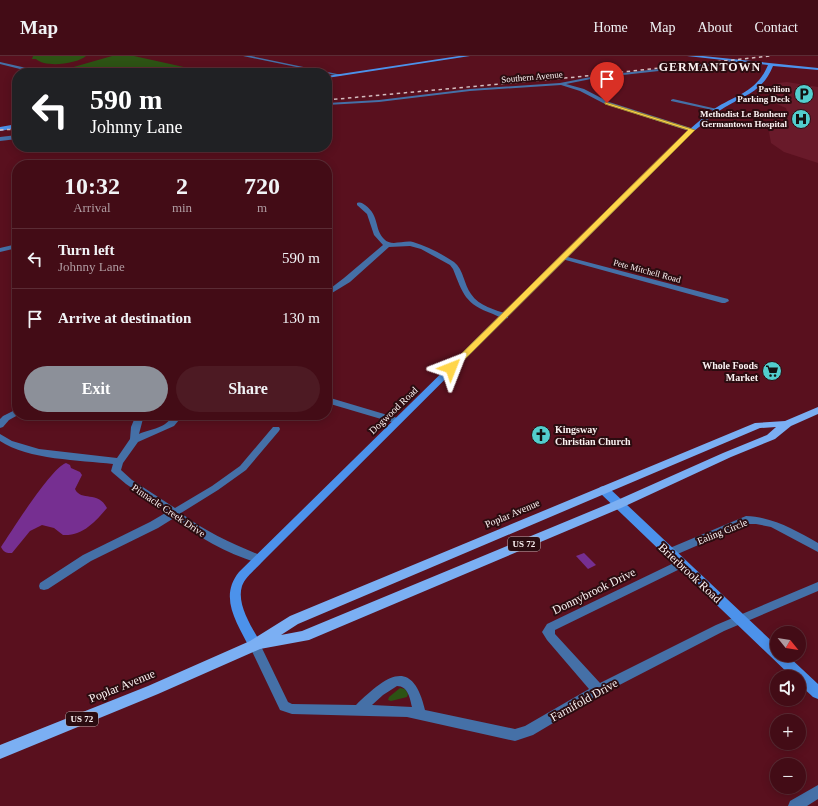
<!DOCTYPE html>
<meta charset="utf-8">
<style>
:root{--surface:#430c16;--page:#4d1a23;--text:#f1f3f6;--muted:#af9ba1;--line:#5b2c35;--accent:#8c9099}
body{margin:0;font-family:"Times New Roman",serif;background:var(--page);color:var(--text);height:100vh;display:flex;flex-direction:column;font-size:15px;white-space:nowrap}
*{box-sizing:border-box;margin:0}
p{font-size:13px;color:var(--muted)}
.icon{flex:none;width:22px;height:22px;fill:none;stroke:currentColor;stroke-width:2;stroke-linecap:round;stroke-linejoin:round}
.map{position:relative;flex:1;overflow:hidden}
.details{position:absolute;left:12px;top:104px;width:320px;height:260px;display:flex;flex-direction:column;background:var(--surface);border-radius:16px;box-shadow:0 2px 10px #0003,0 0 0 1px var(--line)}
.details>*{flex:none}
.guide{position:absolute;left:12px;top:12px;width:320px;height:84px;border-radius:16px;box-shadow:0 2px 10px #0003,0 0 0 1px var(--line);background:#202124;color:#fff;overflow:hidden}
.needle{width:26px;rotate:120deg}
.buttons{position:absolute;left:770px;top:570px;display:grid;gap:8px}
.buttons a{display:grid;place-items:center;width:36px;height:36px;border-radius:50%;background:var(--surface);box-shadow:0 2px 10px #0003,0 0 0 1px var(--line);font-size:20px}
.pin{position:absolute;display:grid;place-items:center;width:34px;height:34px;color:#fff;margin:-41px -17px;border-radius:50% 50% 50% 0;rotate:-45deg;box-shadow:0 0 4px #0007}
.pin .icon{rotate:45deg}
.me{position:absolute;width:44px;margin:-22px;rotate:45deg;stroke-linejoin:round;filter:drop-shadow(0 0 3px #0008)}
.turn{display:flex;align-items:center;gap:14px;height:84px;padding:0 12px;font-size:18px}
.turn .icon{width:52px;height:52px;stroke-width:2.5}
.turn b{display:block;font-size:28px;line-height:34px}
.eta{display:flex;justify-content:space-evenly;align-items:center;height:68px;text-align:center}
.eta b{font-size:24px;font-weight:700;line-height:28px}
.primary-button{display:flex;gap:8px;margin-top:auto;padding:8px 12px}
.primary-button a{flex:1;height:46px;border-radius:24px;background:var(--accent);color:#fff;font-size:16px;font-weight:700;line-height:46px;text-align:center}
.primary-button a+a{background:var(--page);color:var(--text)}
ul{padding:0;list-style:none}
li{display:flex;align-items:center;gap:12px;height:60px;padding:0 12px;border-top:1px solid var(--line)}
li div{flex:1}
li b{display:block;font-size:15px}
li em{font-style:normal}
header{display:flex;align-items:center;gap:24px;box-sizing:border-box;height:56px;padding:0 20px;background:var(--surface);border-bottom:1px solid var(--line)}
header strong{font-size:19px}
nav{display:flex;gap:22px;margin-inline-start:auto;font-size:14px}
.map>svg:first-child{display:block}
.built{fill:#691a2a}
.green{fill:#2d5314}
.water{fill:#762f91}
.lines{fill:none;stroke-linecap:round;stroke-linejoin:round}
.street{fill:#4570a7;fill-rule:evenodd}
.secondary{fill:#4c92eb;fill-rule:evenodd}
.primary{fill:#7baff3;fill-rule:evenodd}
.rail{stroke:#d4bcbf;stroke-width:1.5;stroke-dasharray:3.5 3.5;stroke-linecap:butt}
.route{fill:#ffd54a;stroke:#a68a30}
.labels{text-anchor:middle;stroke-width:4;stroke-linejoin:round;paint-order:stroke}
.far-street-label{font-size:9px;fill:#fbf2f2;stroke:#2b0c10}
.far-poi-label{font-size:9px;font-weight:bold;fill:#fbf2f2;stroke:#2b0c10;text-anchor:end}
.shield{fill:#2b0c10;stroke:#bdadae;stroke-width:1}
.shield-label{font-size:9px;font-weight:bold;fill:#fbf2f2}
.poi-label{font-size:10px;font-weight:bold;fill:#fbf2f2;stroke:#2b0c10;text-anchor:end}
.street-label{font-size:10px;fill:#fbf2f2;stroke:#2b0c10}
.far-district-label{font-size:12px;font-weight:bold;letter-spacing:1px;fill:#fbf2f2;stroke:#2b0c10}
.near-street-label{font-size:12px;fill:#fbf2f2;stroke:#2b0c10}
</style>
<header>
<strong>Map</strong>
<nav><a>Home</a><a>Map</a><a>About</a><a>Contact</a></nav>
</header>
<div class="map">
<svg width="818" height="750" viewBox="0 0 818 750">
<rect width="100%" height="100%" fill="#59101e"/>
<!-- built -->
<polygon class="built" points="787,26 818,31 818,107 784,96 771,87 769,76 788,59 786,52 772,46 769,39 778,27"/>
<!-- green -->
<g class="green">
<path d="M33,0h53c-9,8 -41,12 -50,3h-4z"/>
<polygon points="112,0 134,0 211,17 56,16"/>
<polygon points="400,632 405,633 408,638 407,641 391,645 388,644 389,641"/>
</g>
<!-- water -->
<g class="water">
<path d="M66,407l4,2 1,3 9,4 2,3 -7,14c6,13 23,1 32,19 -12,14 -24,28 -44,27l-9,-7 -12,-3 -12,6 -18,22c-5,0 -8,0 -11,-6 10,-15 50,-79 65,-84z"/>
<polygon points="584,497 596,509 588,513 576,500"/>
</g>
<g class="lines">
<!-- street -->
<g class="street">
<polygon points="243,0 251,0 342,19 340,20"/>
<polygon points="738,4 740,6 596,22 566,28 584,33 609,46 694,73 695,74 692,76 605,48 580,35 561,29 470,35 379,46 327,49 327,47 379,44 470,33 560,27 596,20"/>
<polygon points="0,6 44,16 44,17 36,17 0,8"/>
<polygon points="673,43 717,53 719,54 717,55 671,45 671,44"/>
<polygon points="17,79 17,83 0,85 0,81"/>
<path d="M357,147c4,-1 5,0 8,2 15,11 9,24 19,34 7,8 19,1 29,3 14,4 29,12 41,20 10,8 10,23 17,32 8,12 24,16 37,20v4c-6,1 -10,-2 -15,-4 -28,-10 -30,-20 -40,-45l-3,-4 -29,-16 -11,-3 -21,1 -39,35 -23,14v-5l17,-13 39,-33 -9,-10 -7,-21 -10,-9z"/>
<polygon points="17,188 17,192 0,196 0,192"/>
<polygon points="564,200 728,243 729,245 725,247 722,247 562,203 562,201"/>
<polygon points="327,341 401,363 402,365 398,368 327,347"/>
<polygon points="17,353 18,359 9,364 3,371 0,372 0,363 3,360"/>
<polygon points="67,359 78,359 79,361 75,364"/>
<path d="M136,359h8l-5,19c11,-5 29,-6 33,-19h8l-1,5 -5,6 -36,16 -15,21 -2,7 11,10 43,28 37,-22 28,-20 33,-39h6l1,2 -1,2 -33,39 -28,20 -37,23c24,19 53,31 81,43l1,3 -1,3 -4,1c-30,-9 -61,-26 -84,-45l-16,10 -67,33 -43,28 -4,1 -4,-1 -1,-3 1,-3 43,-28 67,-33 17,-10 -41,-28 -13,-11 -2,-2 2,-7c-33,-4 -85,-4 -113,-23v-7l12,7 27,8 78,9 13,-19 1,-12z"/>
<path d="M746,460c27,1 49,14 72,27v9l-47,-25 -15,-3h-9l-74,32 -4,1 -4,-1 -1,-3 1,-3z"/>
<path d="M680,504l4,1 1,3 -1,3 -129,63v4l45,49 116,-58 102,-43v9l-94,40 -122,63 -69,41 -18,6 -108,-24 -115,-3 -12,-4 -31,-65 2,-3 4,-2 4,2 29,60 4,2 64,1c29,-28 56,-50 69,5l90,19 10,-3 64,-37 -42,-49 -5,-8 5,-8zM397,630c11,0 13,12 15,21l-40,-2 11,-10z"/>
<polygon points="818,729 818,743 807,750 788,750 790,745"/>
</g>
<!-- secondary -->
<g class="secondary">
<polygon points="459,0 470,0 327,22 327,20"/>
<path d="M687,0h16l115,12v2l-45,-4c-11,28 -32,30 -54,45 -9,6 -17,14 -25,20l-432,431c-6,7 -17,15 -20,24 -6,19 11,43 20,59l-2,4 -5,1 -5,-1c-12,-25 -32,-51 -11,-77l451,-443c8,-7 16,-14 24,-20 22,-14 43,-17 54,-44z"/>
<polygon points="17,68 17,72 0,75 0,71"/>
<polygon points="604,430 608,431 777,590 777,599 787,599 818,628 818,643 813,641 799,628 799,621 792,621 600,437 599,434 600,431"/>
</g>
<!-- primary -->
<path class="primary" d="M818,351v7l-27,12 -16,13 -44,18 -110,51 -312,132 -49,9 -102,45 -158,65v-14l148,-59 102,-45 40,-25 465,-193 30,-2zM776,371l-9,8 -44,18 -110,49 -311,129 -21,4 17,-11 462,-196z"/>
<!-- rail -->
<g class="rail">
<polyline points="327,44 576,21 770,0"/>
<polyline points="0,74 17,73"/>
</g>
</g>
<!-- route -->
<polygon class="route" points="605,46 695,74 454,314 448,314 447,312 448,311 688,74 605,48"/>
<!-- icons -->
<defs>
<symbol id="parking-disc" viewBox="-11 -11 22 22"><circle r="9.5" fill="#52cdcd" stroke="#2b0c10"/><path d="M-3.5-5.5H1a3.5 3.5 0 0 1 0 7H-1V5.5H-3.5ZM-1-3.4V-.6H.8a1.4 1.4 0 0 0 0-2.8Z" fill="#111"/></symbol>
<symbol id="hospital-disc" viewBox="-11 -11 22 22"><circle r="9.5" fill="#52cdcd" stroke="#2b0c10"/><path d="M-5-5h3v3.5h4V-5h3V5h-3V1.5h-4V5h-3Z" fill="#111"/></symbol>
<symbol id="supermarket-disc" viewBox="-11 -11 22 22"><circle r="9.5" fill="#52cdcd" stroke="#2b0c10"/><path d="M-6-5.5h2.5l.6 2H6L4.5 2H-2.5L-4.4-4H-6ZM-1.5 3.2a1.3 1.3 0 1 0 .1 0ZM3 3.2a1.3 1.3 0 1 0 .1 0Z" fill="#111"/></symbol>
<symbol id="church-disc" viewBox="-11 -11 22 22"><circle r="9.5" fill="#52cdcd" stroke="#2b0c10"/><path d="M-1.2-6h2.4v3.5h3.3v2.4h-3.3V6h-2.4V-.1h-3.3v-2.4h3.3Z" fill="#111"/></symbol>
</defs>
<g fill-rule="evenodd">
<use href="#parking-disc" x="793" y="27" width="22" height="22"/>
<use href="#hospital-disc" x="790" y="52" width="22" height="22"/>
<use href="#supermarket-disc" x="761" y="304" width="22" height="22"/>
<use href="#church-disc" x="530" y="368" width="22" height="22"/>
</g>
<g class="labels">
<!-- far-street labels -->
<g class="far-street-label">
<text transform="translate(532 21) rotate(-5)" y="3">Southern Avenue</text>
<text transform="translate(647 215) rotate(15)" y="3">Pete Mitchell Road</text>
</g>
<!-- far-poi labels -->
<g class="far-poi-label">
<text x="790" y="36">Pavilion<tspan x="790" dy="10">Parking Deck</tspan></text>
<text x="787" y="61">Methodist Le Bonheur<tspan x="787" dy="10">Germantown Hospital</tspan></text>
</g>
<!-- shield labels -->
<g class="shield">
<rect x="508" y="481" width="32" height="14" rx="3"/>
<rect x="66" y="656" width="32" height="14" rx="3"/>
</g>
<g class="shield-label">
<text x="524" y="491">US 72</text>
<text x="82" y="666">US 72</text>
</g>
<!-- poi labels -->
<g class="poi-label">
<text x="758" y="313">Whole Foods<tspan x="758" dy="12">Market</tspan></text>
<text x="555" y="377" text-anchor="start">Kingsway<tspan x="555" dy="12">Christian Church</tspan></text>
</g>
<!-- street labels -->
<g class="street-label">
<text transform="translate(393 354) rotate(-44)" y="4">Dogwood Road</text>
<text transform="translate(169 454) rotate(34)" y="4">Pinnacle Creek Drive</text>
<text transform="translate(512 457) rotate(-23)" y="4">Poplar Avenue</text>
<text transform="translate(722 475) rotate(-22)" y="4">Ealing Circle</text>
</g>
<!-- far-district labels -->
<g class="far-district-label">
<text x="710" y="15">GERMANTOWN</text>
</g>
<!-- near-street labels -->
<g class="near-street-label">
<text transform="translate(690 517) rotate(43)" y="4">Brierbrook Road</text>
<text transform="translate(594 535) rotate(-26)" y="4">Donnybrook Drive</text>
<text transform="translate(122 630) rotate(-22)" y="4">Poplar Avenue</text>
<text transform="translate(584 644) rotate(-29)" y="4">Farnifold Drive</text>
</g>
</g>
</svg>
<div class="buttons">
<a><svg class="needle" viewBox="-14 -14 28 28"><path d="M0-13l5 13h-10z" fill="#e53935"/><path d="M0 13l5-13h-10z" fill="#af9ba1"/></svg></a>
<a><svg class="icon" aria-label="sound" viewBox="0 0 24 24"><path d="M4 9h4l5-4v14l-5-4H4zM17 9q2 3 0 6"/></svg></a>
<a>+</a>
<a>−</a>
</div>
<div class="pin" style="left:607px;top:47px;background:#d93025"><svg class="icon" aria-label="arrive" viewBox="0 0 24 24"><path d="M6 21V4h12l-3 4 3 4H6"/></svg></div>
<svg class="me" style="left:451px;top:312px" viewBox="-20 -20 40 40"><path d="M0-17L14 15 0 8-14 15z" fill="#ffd54a" stroke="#fff" stroke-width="4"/></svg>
<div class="guide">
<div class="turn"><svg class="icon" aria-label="left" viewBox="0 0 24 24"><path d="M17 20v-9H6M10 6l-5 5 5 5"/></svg><div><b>590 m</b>Johnny Lane</div></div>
</div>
<section class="details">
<div class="eta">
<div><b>10:32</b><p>Arrival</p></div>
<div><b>2</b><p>min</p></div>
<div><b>720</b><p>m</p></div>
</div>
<ul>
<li><svg class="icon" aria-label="left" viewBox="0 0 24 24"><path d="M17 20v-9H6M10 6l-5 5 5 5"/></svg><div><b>Turn left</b><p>Johnny Lane</p></div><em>590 m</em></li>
<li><svg class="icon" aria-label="arrive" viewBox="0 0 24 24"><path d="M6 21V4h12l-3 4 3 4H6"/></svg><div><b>Arrive at destination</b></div><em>130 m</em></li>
</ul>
<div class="primary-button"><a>Exit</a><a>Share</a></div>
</section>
</div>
